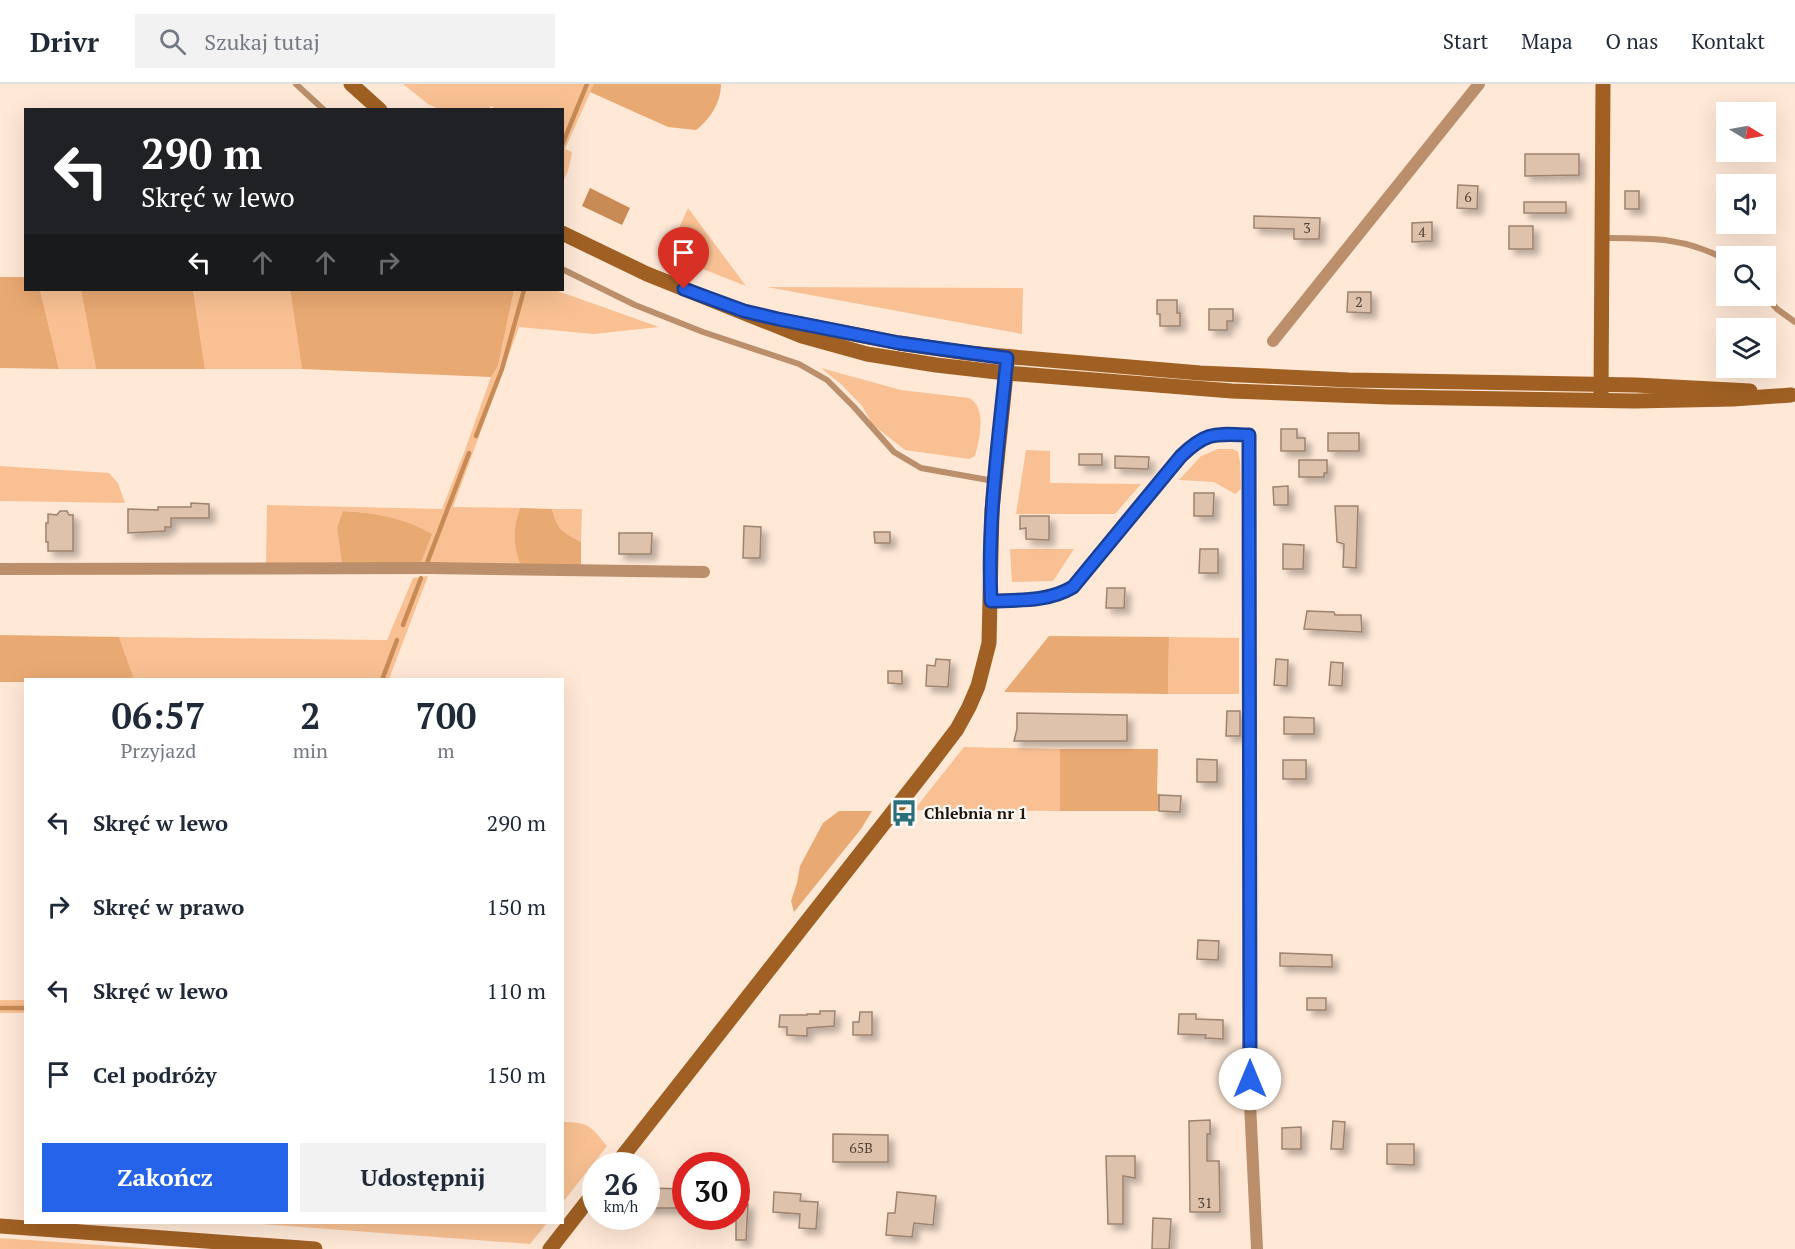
<!DOCTYPE html>
<html lang="pl">
<meta charset="utf-8">
<style>
:root{--surface:#fff;--page:#f2f2f3;--text:#1f2937;--muted:#747a83;--line:#e0e1e3;--accent:#2563eb}
body{margin:0;font-family:"PT Serif",serif;background:var(--page);color:var(--text);height:100vh;display:flex;flex-direction:column;font-size:22px;white-space:nowrap}
*{box-sizing:border-box;margin:0}
p{font-size:20px;color:var(--muted)}
.icon{flex:none;width:33px;height:33px;fill:none;stroke:currentColor;stroke-width:2;stroke-linecap:round;stroke-linejoin:round}
.map{position:relative;flex:1;overflow:hidden}
.panel{position:absolute;left:24px;top:594px;width:540px;height:546px;display:flex;flex-direction:column;background:var(--surface);border-radius:0px;box-shadow:0 6px 24px #0002}
.panel>*{flex:none}
.hud{position:absolute;left:24px;top:24px;width:540px;height:183px;border-radius:0px;box-shadow:0 6px 24px #0002;background:#202124;color:#fff;overflow:hidden}
.needle{width:39px;rotate:100deg}
.tools{position:absolute;left:1716px;top:18px;display:grid;gap:12px}
.tools a{display:grid;place-items:center;width:60px;height:60px;border-radius:0px;background:var(--surface);box-shadow:0 6px 24px #0002;font-size:30px}
.speed{position:absolute;left:582px;top:1068px;display:flex;gap:12px;font-size:30px;font-weight:700;text-align:center}
.speed>*{display:grid;place-content:center;width:78px;height:78px;border-radius:50%;background:var(--surface);box-shadow:0 6px 24px #0002;line-height:1}
.speed small{font-size:15px;font-weight:400}
.speed .limit{border:9px solid #d22;background:#fff;color:#111}
.pin{position:absolute;display:grid;place-items:center;width:51px;height:51px;color:#fff;margin:-62px -26px;border-radius:50% 50% 50% 0;rotate:-45deg;box-shadow:0 0 6px #0007}
.pin .icon{rotate:45deg}
.me{position:absolute;width:66px;margin:-33px;rotate:0deg;stroke-linejoin:round;filter:drop-shadow(0 0 4px #0008)}
.turn{display:flex;align-items:center;gap:21px;height:126px;padding:0 18px;font-size:27px}
.turn .icon{width:78px;height:78px;stroke-width:2.5}
.turn b{display:block;font-size:42px;line-height:51px}
.lanes{display:flex;align-items:center;height:57px;padding:0 18px;background:#0003;justify-content:center;gap:30px;direction:ltr}
.lanes .off{opacity:.35}
.eta{display:flex;justify-content:space-evenly;align-items:center;height:102px;text-align:center}
.eta b{font-size:36px;font-weight:800;line-height:42px}
.primary-button{display:flex;gap:12px;margin-top:auto;padding:12px 18px}
.primary-button a{flex:1;height:69px;border-radius:0px;background:var(--accent);color:#fff;font-size:24px;font-weight:800;line-height:69px;text-align:center}
.primary-button a+a{background:var(--page);color:var(--text)}
ul{padding:0;list-style:none}
li{display:flex;align-items:center;gap:18px;height:84px;padding:0 18px}
li div{flex:1}
li b{display:block;font-size:22px}
li em{font-style:normal}
header{display:flex;align-items:center;gap:36px;box-sizing:border-box;height:84px;padding:0 30px;background:var(--surface);border-bottom:2px solid var(--line)}
header strong{font-size:28px}
nav{display:flex;gap:33px;margin-inline-start:auto;font-size:21px}
.search{width:420px;height:54px;background:var(--page);display:flex;align-items:center;gap:15px;box-sizing:border-box;padding:0 21px;border-radius:0px;color:var(--muted);font-size:22px}
.map>svg:first-child{display:block}
.green{fill:#f9c193}
.forest{fill:#e9a973}
.water{fill:#c98b55}
.lines{fill:none;stroke-linecap:round;stroke-linejoin:round}
.stream{stroke:#c98b55;stroke-width:4.5}
.building{fill:#dec2ac;stroke:#9d836f;stroke-width:1.5;filter:url(#shadow)}
.lane{stroke:#bb8f6b;stroke-width:6}
.street{stroke:#bb8f6b;stroke-width:12}
.secondary{stroke:#a06023;stroke-width:15}
.route-casing{stroke:#184099;stroke-width:15}
.route{stroke:#2563eb;stroke-width:10}
.labels{text-anchor:middle;stroke-width:4.5;stroke-linejoin:round;paint-order:stroke}
.number-label{font-size:14px;fill:#504136}
.poi-label{font-size:16px;font-weight:bold;fill:#20160e;stroke:#fef9f4;text-anchor:start}
</style>
<header>
<strong>Drivr</strong>
<div class="search"><svg class="icon" aria-label="search" viewBox="0 0 24 24"><circle cx="10" cy="10" r="6"/><path d="M15 15l6 6"/></svg>Szukaj tutaj</div>
<nav><a>Start</a><a>Mapa</a><a>O nas</a><a>Kontakt</a></nav>
</header>
<div class="map">
<svg width="1795" height="1165" viewBox="0 0 1795 1165">
<defs>
<filter id="shadow"><feDropShadow dx="5.5" dy="5.5" stdDeviation="3" flood-color="#0004"/></filter>
</defs>
<rect width="100%" height="100%" fill="#ffe8d6"/>
<!-- green -->
<g class="green">
<polygon points="403,0 594,0 565,65 572,68 568,87 563,97 562,26 497,26 491,22 489,25 438,25 428,20"/>
<polygon points="688,124 746,202 667,171"/>
<polygon points="767,203 1023,204 1022,250"/>
<polygon points="40,206 81,206 96,285 59,285"/>
<polygon points="193,206 290,206 302,285 205,285"/>
<path d="M514,206h41l104,37 -65,7 -75,-7 -66,180 67,1c-8,21 -7,38 1,58l-101,-1 11,-31c-30,-17 -53,-21 -87,-23l-7,17 5,37 -76,1 1,-61 175,4 23,-59 26,-73 7,-11z"/>
<path d="M821,284l80,22 68,8c18,8 11,42 6,58l-6,3 -64,-9 -33,-26 -9,-17 -21,-22z"/>
<polygon points="1218,365 1233,365 1238,368 1240,378 1241,405 1235,410 1214,398 1179,396 1201,372"/>
<polygon points="1026,366 1050,367 1050,399 1141,400 1115,430 1016,430"/>
<polygon points="0,382 109,389 118,399 125,419 0,417"/>
<path d="M552,425h30l-1,33c-18,-10 -24,-12 -29,-33z"/>
<polygon points="1010,465 1074,465 1053,497 1012,498"/>
<polygon points="428,492 389,595 134,595 119,553 387,556 413,494"/>
<polygon points="1169,553 1239,554 1239,610 1168,610"/>
<polygon points="964,663 1060,665 1060,727 914,726"/>
<rect x="0" y="916" width="25" height="13"/>
<path d="M563,1038c25,0 28,4 44,24l-44,56z"/>
<polygon points="247,1139 547,1139 530,1160"/>
<polygon points="0,1154 156,1165 0,1165"/>
</g>
<!-- forest -->
<g class="forest">
<path d="M594,0h127c0,19 -11,35 -25,46l-28,-3 -78,-35z"/>
<polygon points="0,193 25,193 26,206 40,206 59,285 0,284"/>
<polygon points="81,206 193,206 205,285 96,285"/>
<polygon points="290,206 514,206 498,282 491,293 302,285"/>
<path d="M520,424l32,1c5,21 11,23 29,33v25l-60,-1c-8,-19 -9,-37 -1,-58z"/>
<path d="M343,427c35,2 58,6 89,23l-12,31h-78l-5,-37z"/>
<polygon points="0,551 119,553 134,595 26,596 25,598 0,598"/>
<polygon points="1049,552 1169,553 1168,610 1004,608"/>
<polygon points="1060,665 1158,665 1157,709 1159,711 1159,727 1060,727"/>
<polygon points="839,727 872,727 861,745 794,828 791,817 797,799 800,782 823,739"/>
</g>
<!-- water -->
<polygon class="water" points="590,104 630,124 622,141 582,122"/>
<g class="lines">
<!-- stream -->
<g class="stream">
<polyline points="562,61 587,0"/>
<polyline points="476,352 502,285 524,206"/>
<polyline points="427,479 469,369"/>
<polyline points="403,541 421,494"/>
<polyline points="382,596 397,556"/>
<polyline points="0,924 26,924"/>
</g>
</g>
<!-- building -->
<g class="building">
<polygon points="1525,70 1579,70 1579,91 1525,92"/>
<polygon points="1458,101 1478,102 1477,125 1457,124"/>
<rect x="1625" y="107" width="14" height="18"/>
<rect x="1524" y="118" width="42" height="11"/>
<polygon points="1254,132 1320,134 1319,155 1294,155 1294,145 1254,144"/>
<polygon points="1432,138 1432,157 1412,158 1412,139"/>
<rect x="1509" y="142" width="24" height="23"/>
<polygon points="1348,208 1371,208 1371,229 1347,228"/>
<polygon points="1157,216 1177,216 1177,229 1180,229 1180,242 1160,242 1160,230 1157,230"/>
<polygon points="1209,225 1233,225 1233,237 1227,237 1227,246 1209,246"/>
<polygon points="1281,345 1297,345 1297,354 1305,354 1305,367 1281,367"/>
<rect x="1328" y="349" width="31" height="18"/>
<rect x="1079" y="370" width="23" height="11"/>
<polygon points="1115,372 1149,373 1148,385 1115,384"/>
<polygon points="1299,376 1327,376 1327,389 1324,389 1324,393 1299,393"/>
<polygon points="1288,402 1288,421 1274,421 1273,403"/>
<polygon points="1194,409 1214,409 1213,432 1194,432"/>
<polygon points="191,419 209,420 209,434 171,434 171,443 165,443 165,447 128,449 128,425 158,426 158,423 191,423"/>
<polygon points="1335,422 1358,422 1356,484 1343,483 1344,460 1337,458"/>
<polygon points="60,427 67,427 69,431 73,431 73,467 48,467 48,458 46,458 46,439 48,439 48,430 57,431"/>
<polygon points="1020,432 1049,432 1049,456 1026,455 1026,444 1020,445"/>
<polygon points="744,442 761,443 760,474 743,474"/>
<polygon points="874,448 890,448 890,459 875,459"/>
<polygon points="619,449 652,449 651,470 619,470"/>
<polygon points="1283,460 1304,461 1303,485 1283,485"/>
<polygon points="1200,465 1218,465 1218,489 1199,489"/>
<polygon points="1107,504 1125,504 1124,524 1106,524"/>
<polygon points="1307,527 1334,528 1335,531 1361,531 1362,548 1304,545"/>
<polygon points="936,575 950,576 948,603 926,602 927,581 935,582"/>
<polygon points="1276,575 1288,576 1287,602 1274,601"/>
<polygon points="1331,578 1343,579 1342,602 1329,601"/>
<polygon points="888,587 902,587 902,600 888,599"/>
<polygon points="1227,627 1240,627 1240,652 1226,652"/>
<polygon points="1017,629 1127,631 1127,657 1014,657 1017,645"/>
<polygon points="1284,633 1314,634 1314,650 1284,650"/>
<polygon points="1197,675 1217,676 1217,698 1197,698"/>
<rect x="1283" y="676" width="23" height="19"/>
<polygon points="1159,711 1181,712 1180,728 1159,727"/>
<polygon points="1198,856 1219,857 1218,876 1197,875"/>
<polygon points="1280,869 1332,871 1332,883 1280,882"/>
<rect x="1307" y="914" width="19" height="12"/>
<polygon points="820,927 835,927 834,942 807,944 807,952 787,951 787,943 779,943 780,931 807,931 807,930 820,930"/>
<polygon points="860,928 872,928 872,951 853,951 853,938 859,938"/>
<polygon points="1179,930 1196,930 1196,935 1223,936 1223,955 1205,954 1206,951 1178,950"/>
<polygon points="1210,1036 1210,1050 1207,1050 1207,1077 1219,1077 1220,1128 1190,1128 1189,1037"/>
<polygon points="1333,1037 1345,1038 1343,1065 1331,1065"/>
<polygon points="1301,1043 1301,1065 1282,1065 1282,1044"/>
<polygon points="833,1050 888,1051 888,1078 833,1078"/>
<polygon points="1387,1060 1414,1060 1414,1081 1387,1080"/>
<polygon points="1106,1072 1135,1072 1135,1094 1123,1092 1123,1140 1108,1140"/>
<polygon points="646,1104 686,1105 686,1124 646,1124"/>
<polygon points="774,1108 801,1110 800,1117 818,1118 816,1145 799,1144 800,1130 773,1128"/>
<polygon points="897,1108 936,1112 933,1141 914,1139 912,1153 886,1151 888,1129 895,1129"/>
<polygon points="736,1119 748,1120 746,1156 736,1156"/>
<polygon points="1153,1134 1171,1135 1169,1165 1152,1165"/>
</g>
<g class="lines">
<!-- lane -->
<g class="lane">
<polyline points="296,0 324,26"/>
<path d="M1603,154c45,0 83,-1 123,22"/>
<polyline points="562,185 635,221 703,248 799,280 827,296 854,323 894,368 921,384 994,397"/>
<polyline points="1765,212 1777,225 1795,238"/>
</g>
<!-- street -->
<g class="street">
<polyline points="1273,257 1479,0"/>
<polyline points="0,485 430,484 704,488"/>
<path d="M991,517c29,-1 56,1 82,-14l108,-131c26,-25 34,-22 68,-21l1,668 7,146"/>
</g>
<!-- secondary -->
<g class="secondary">
<polyline points="351,0 380,26"/>
<polyline points="562,149 647,190 802,252 867,270 936,281 1006,289 1232,307 1389,313 1635,317 1733,315 1791,311"/>
<polyline points="780,236 899,259 967,269 1200,289 1349,296 1636,301 1750,307"/>
<polyline points="1601,309 1603,0"/>
<polyline points="615,1082 932,678 957,645 969,623 978,602 989,559 992,426 1007,280"/>
<polyline points="0,1142 315,1165"/>
<polyline points="550,1165 596,1106"/>
</g>
</g>
<g class="lines">
<defs>
<path id="route" d="M684,205l60,22 34,8 121,24 108,15c-8,81 -20,161 -16,243 28,-1 57,1 82,-14l108,-131c26,-25 34,-22 68,-21l1,644"/>
</defs>
<!-- route casing -->
<use href="#route" class="route-casing"/>
<!-- route -->
<use href="#route" class="route"/>
</g>
<!-- icons -->
<defs>
<symbol id="bus-bare" viewBox="-9 -9 18 18"><path d="M-5-6H5V4H4V6H2V4H-2V6H-4V4H-5ZM-3.5-4V0h7V-4ZM-3.5 1.2v1.5H-2V1.2ZM2 1.2v1.5H3.5V1.2Z" fill="#29707c" stroke="#fef9f4" stroke-width="2.5" paint-order="stroke"/></symbol>
</defs>
<g fill-rule="evenodd">
<use href="#bus-bare" x="885" y="710" width="38" height="38"/>
</g>
<g class="labels">
<!-- number labels -->
<g class="number-label">
<text x="1468" y="118">6</text>
<text x="1307" y="149">3</text>
<text x="1422" y="153">4</text>
<text x="1359" y="223">2</text>
<text x="861" y="1069">65B</text>
<text x="1205" y="1124">31</text>
</g>
<!-- poi labels -->
<g class="poi-label">
<text x="924" y="735">Chlebnia nr 1</text>
</g>
</g>
</svg>
<div class="tools">
<a><svg class="needle" viewBox="-14 -14 28 28"><path d="M0-13l5 13h-10z" fill="#e53935"/><path d="M0 13l5-13h-10z" fill="#747a83"/></svg></a>
<a><svg class="icon" aria-label="sound" viewBox="0 0 24 24"><path d="M4 9h4l5-4v14l-5-4H4zM17 9q2 3 0 6"/></svg></a>
<a><svg class="icon" aria-label="search" viewBox="0 0 24 24"><circle cx="10" cy="10" r="6"/><path d="M15 15l6 6"/></svg></a>
<a><svg class="icon" aria-label="layers" viewBox="0 0 24 24"><path d="M12 4l9 5-9 5-9-5zM3 14l9 5 9-5"/></svg></a>
</div>
<div class="speed"><div>26<small>km/h</small></div><div class="limit">30</div></div>
<div class="pin" style="left:684px;top:205px;background:#d93025"><svg class="icon" aria-label="arrive" viewBox="0 0 24 24"><path d="M6 21V4h12l-3 4 3 4H6"/></svg></div>
<svg class="me" style="left:1250px;top:995px" viewBox="-20 -20 40 40"><circle r="19" fill="#fff"/><path d="M0-13L10 11 0 6-10 11z" fill="#2563eb"/></svg>
<div class="hud">
<div class="turn"><svg class="icon" aria-label="left" viewBox="0 0 24 24"><path d="M17 20v-9H6M10 6l-5 5 5 5"/></svg><div><b>290 m</b>Skręć w lewo</div></div>
<div class="lanes"><svg class="icon" aria-label="left" viewBox="0 0 24 24"><path d="M17 20v-9H6M10 6l-5 5 5 5"/></svg><svg class="icon off" aria-label="ahead" viewBox="0 0 24 24"><path d="M12 20V5M6 11l6-6 6 6"/></svg><svg class="icon off" aria-label="ahead" viewBox="0 0 24 24"><path d="M12 20V5M6 11l6-6 6 6"/></svg><svg class="icon off" aria-label="right" viewBox="0 0 24 24"><path d="M7 20v-9h11M14 6l5 5-5 5"/></svg></div>
</div>
<section class="panel">
<div class="eta">
<div><b>06:57</b><p>Przyjazd</p></div>
<div><b>2</b><p>min</p></div>
<div><b>700</b><p>m</p></div>
</div>
<ul>
<li><svg class="icon" aria-label="left" viewBox="0 0 24 24"><path d="M17 20v-9H6M10 6l-5 5 5 5"/></svg><div><b>Skręć w lewo</b></div><em>290 m</em></li>
<li><svg class="icon" aria-label="right" viewBox="0 0 24 24"><path d="M7 20v-9h11M14 6l5 5-5 5"/></svg><div><b>Skręć w prawo</b></div><em>150 m</em></li>
<li><svg class="icon" aria-label="left" viewBox="0 0 24 24"><path d="M17 20v-9H6M10 6l-5 5 5 5"/></svg><div><b>Skręć w lewo</b></div><em>110 m</em></li>
<li><svg class="icon" aria-label="arrive" viewBox="0 0 24 24"><path d="M6 21V4h12l-3 4 3 4H6"/></svg><div><b>Cel podróży</b></div><em>150 m</em></li>
</ul>
<div class="primary-button"><a>Zakończ</a><a>Udostępnij</a></div>
</section>
</div>
